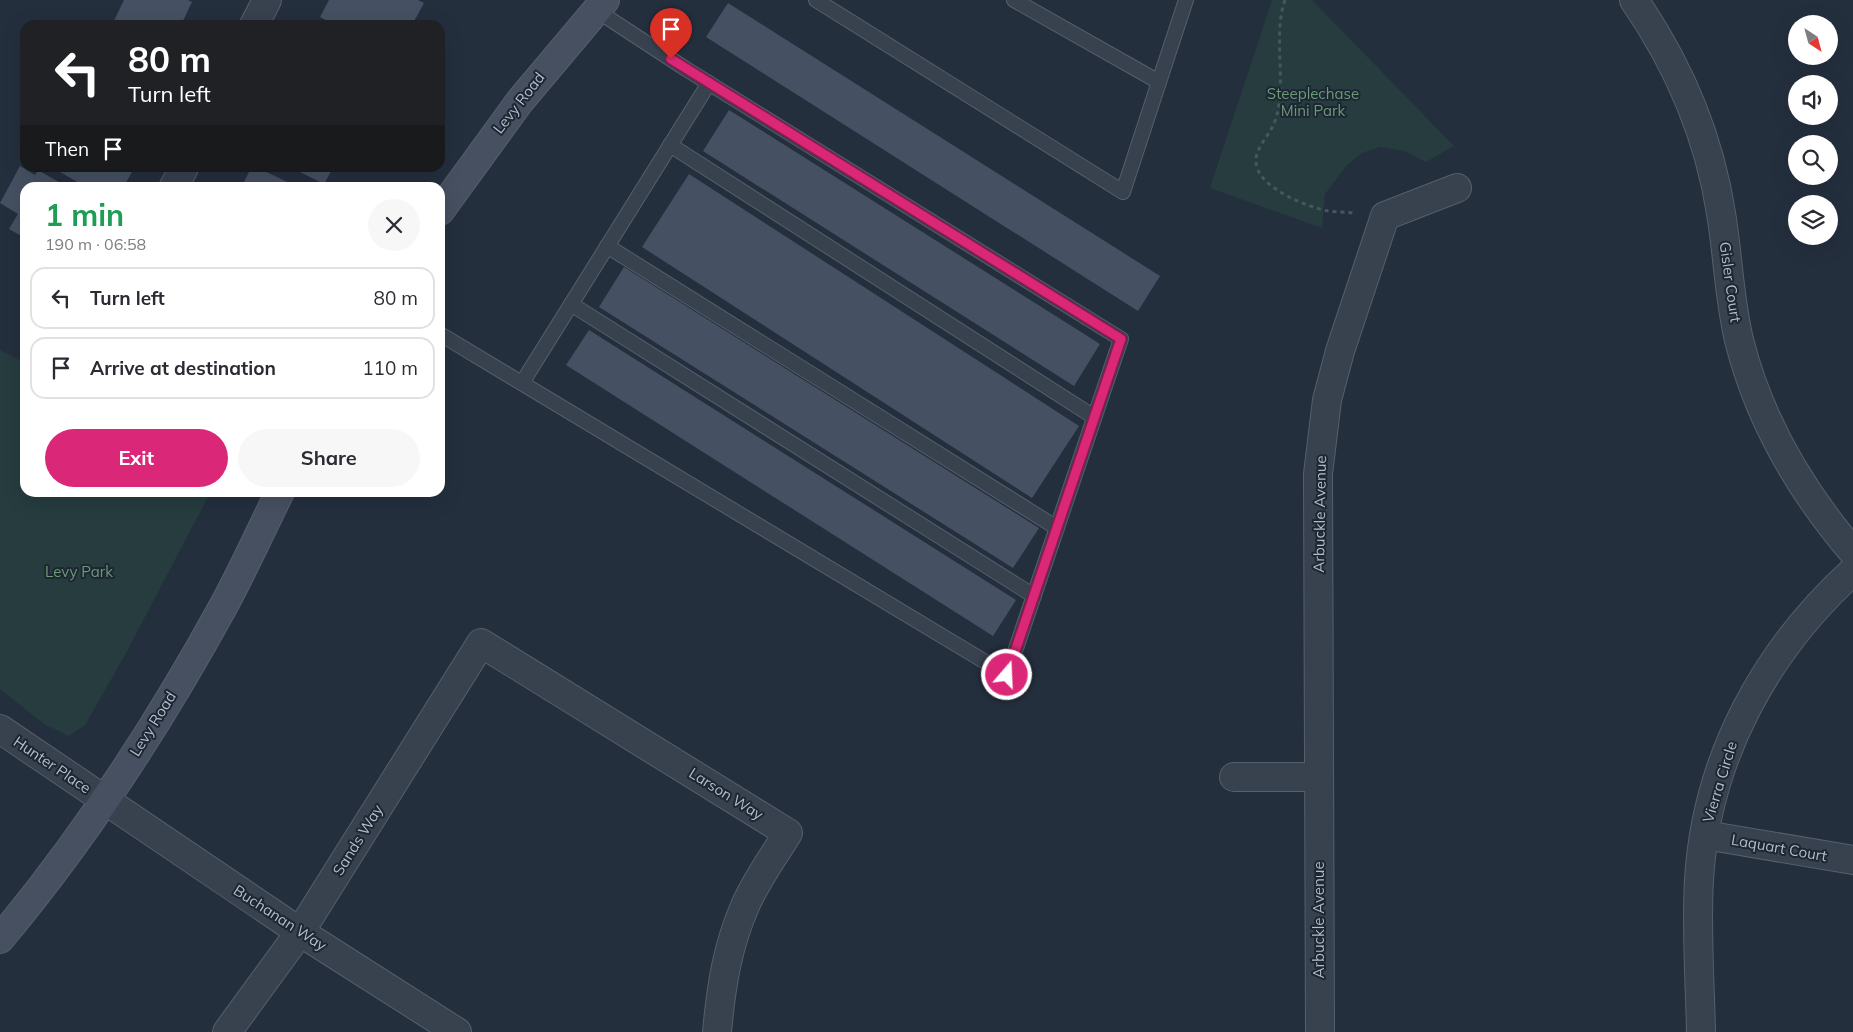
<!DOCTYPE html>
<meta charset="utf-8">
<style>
:root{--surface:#fff;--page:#f7f7f7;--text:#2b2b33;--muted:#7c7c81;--line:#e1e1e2;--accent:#db2777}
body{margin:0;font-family:Mulish,sans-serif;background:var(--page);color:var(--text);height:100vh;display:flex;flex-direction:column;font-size:19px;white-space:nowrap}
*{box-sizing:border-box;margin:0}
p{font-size:16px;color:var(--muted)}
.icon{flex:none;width:28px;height:28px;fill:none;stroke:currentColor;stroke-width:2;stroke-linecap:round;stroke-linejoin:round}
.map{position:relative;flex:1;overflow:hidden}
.drawer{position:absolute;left:20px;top:182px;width:425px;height:315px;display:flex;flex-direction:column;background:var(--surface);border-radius:15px;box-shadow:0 5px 20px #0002}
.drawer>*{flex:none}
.top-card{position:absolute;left:20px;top:20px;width:425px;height:152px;border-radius:15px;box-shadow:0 5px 20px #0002;background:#202124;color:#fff;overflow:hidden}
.needle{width:32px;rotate:144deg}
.tools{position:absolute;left:1788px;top:15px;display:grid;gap:10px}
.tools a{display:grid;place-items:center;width:50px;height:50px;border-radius:50%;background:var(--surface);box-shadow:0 5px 20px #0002;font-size:25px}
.pin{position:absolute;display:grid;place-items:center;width:42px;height:42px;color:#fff;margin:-51px -21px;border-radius:50% 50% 50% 0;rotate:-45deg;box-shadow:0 0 5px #0007}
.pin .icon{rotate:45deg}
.me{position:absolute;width:55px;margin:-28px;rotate:19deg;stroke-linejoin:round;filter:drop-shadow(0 0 4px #0008)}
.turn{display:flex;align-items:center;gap:18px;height:105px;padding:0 25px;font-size:22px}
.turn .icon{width:65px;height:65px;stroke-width:2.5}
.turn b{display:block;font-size:35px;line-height:42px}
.then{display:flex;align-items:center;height:48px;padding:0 25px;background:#0003;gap:10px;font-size:19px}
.round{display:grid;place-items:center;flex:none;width:52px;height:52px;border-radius:26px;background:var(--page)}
.headline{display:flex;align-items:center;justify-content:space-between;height:85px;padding:0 25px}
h1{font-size:30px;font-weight:700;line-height:38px;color:#1e9e55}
.action{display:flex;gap:10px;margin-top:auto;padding:10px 25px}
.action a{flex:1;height:58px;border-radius:30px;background:var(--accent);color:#fff;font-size:20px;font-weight:700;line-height:58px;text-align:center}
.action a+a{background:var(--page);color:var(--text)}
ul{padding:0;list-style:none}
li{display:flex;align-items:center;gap:15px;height:62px;margin:0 10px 8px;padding:0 15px;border:2px solid var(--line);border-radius:15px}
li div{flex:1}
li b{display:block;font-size:19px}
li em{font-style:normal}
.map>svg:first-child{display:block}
.green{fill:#263c3f}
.building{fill:#455162}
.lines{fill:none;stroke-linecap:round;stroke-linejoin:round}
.lane-casing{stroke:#565f6c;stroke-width:16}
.street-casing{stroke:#565f6c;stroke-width:30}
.secondary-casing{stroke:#565f6c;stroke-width:30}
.path{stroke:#44595c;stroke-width:3;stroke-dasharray:4 4;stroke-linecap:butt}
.lane{stroke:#38414e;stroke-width:14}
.street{stroke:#38414e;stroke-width:28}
.secondary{stroke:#465061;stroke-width:28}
.route-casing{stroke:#8e194d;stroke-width:12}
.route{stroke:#db2777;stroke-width:9}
.labels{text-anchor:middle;stroke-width:4;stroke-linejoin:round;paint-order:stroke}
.park-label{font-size:15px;fill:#6b9a76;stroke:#1d2633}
.street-label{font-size:15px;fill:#b4bcc9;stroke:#1d2633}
</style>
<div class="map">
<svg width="1853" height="1032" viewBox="0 0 1853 1032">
<rect width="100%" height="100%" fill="#242f3e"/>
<!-- green -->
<g class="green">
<polygon points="1272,0 1312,0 1454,146 1426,162 1404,151 1380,147 1362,153 1347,165 1325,194 1322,228 1210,188"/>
<polygon points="0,350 25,363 25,492 210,493 125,655 85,725 69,736 44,724 0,689"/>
</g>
<!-- building -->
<g class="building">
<polygon points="124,0 188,0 192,2 181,25 112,25"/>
<polygon points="329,0 418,0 424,3 412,25 335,25 320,17"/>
<polygon points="728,3 1160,276 1138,311 706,37"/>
<polygon points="729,110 1100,344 1074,386 703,151"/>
<polygon points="20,166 35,175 38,170 69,188 25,188 25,238 9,229 18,214 0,203"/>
<polygon points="53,168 129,168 133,170 123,188 88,188"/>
<polygon points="251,168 258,168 300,188 241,188"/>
<polygon points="292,168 333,168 324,184"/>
<polygon points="689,174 1079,426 1032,498 642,247"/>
<polygon points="624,267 1039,528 1013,568 599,307"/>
<polygon points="589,330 1016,600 993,636 566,365"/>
</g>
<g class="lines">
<defs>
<g id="lane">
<polyline points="816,0 1123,192 1159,82"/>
<polyline points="1014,0 1159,82 1186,0"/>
<polyline points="670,145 1094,417"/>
<polyline points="607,246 1057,528"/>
<polyline points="571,304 1034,596"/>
<polyline points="440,334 1007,675 1121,339 686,69 596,10"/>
<polyline points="522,383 709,83"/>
</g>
<g id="street">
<path d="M1634,0c44,64 75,136 87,213 7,42 8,85 18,127 20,80 61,150 114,212"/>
<polyline points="254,25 267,0"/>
<polyline points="173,188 184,168"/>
<polyline points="0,729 300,932 457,1032"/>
<polyline points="1234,777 1319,777"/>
<polyline points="1705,835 1853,860"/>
<path d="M227,1032l73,-100 181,-289 307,190c-14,23 -32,47 -43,73 -18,41 -24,82 -28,126"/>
<polyline points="1320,1032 1318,474 1327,400 1340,351 1385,216 1457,188"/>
<path d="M1701,1032c-1,-50 -5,-103 -2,-152 7,-121 66,-229 154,-309"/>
</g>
<g id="secondary">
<polyline points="440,211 520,101 605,0"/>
<path d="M0,939c86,-103 160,-217 224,-334 20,-37 37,-75 56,-113"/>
</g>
</defs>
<!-- lane casing -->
<use href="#lane" class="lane-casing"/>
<!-- street casing -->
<use href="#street" class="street-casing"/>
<!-- secondary casing -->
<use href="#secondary" class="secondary-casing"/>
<!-- path -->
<path class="path" d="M1285,0c-10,29 -3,61 -5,91 0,9 -2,22 -5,30 -5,14 -17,23 -19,38 -3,27 51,48 72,52 9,1 18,1 27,2"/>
<!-- lane -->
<use href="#lane" class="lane"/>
<!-- street -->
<use href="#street" class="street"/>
<!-- secondary -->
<use href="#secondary" class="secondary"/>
</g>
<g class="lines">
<defs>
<polyline id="route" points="671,59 1121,339 1007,675"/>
</defs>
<!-- route casing -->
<use href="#route" class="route-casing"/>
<!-- route -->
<use href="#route" class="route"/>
</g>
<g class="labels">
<!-- park labels -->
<g class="park-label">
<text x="1313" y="99">Steeplechase<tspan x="1313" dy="17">Mini Park</tspan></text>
<text x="79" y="577">Levy Park</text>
</g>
<!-- street labels -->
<g class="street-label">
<text transform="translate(519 103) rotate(-52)" y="5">Levy Road</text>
<text transform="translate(1730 282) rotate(82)" y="5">Gisler Court</text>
<text transform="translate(1320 514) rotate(-89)" y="5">Arbuckle Avenue</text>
<text transform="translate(153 724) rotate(-58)" y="5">Levy Road</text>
<text transform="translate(52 765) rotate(34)" y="5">Hunter Place</text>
<text transform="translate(1720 782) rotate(-73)" y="5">Vierra Circle</text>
<text transform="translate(726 794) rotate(32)" y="5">Larson Way</text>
<text transform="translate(358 840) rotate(-58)" y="5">Sands Way</text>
<text transform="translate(1779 848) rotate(10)" y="5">Laquart Court</text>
<text transform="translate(280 918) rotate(33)" y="5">Buchanan Way</text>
<text transform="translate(1319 920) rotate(-90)" y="5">Arbuckle Avenue</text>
</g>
</g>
</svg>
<div class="tools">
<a><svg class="needle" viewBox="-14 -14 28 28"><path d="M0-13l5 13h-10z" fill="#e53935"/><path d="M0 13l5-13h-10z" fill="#7c7c81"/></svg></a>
<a><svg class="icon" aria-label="sound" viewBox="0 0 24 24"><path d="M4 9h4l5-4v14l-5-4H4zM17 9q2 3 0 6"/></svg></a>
<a><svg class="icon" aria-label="search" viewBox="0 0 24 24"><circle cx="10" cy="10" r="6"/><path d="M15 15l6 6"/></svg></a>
<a><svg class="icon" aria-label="layers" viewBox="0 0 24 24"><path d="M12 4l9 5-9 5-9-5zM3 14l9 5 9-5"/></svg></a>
</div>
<div class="pin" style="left:671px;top:59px;background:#d93025"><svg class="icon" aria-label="arrive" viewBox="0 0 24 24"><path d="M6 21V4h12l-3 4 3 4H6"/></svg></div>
<svg class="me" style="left:1007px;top:675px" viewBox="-20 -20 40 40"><circle r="17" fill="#db2777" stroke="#fff" stroke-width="3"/><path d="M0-11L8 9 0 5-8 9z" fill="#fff"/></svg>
<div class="top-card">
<div class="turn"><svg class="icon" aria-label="left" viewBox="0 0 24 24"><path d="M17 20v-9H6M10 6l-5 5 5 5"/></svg><div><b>80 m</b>Turn left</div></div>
<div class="then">Then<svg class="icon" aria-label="arrive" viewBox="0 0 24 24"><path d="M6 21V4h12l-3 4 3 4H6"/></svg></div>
</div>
<section class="drawer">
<div class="headline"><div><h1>1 min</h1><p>190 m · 06:58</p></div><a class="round"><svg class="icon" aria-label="close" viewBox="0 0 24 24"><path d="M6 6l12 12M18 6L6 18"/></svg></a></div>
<ul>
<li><svg class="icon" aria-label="left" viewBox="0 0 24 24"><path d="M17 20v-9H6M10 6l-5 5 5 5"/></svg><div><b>Turn left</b></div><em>80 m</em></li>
<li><svg class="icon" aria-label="arrive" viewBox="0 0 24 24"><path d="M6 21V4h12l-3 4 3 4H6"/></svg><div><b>Arrive at destination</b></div><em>110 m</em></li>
</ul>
<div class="action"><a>Exit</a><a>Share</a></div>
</section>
</div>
